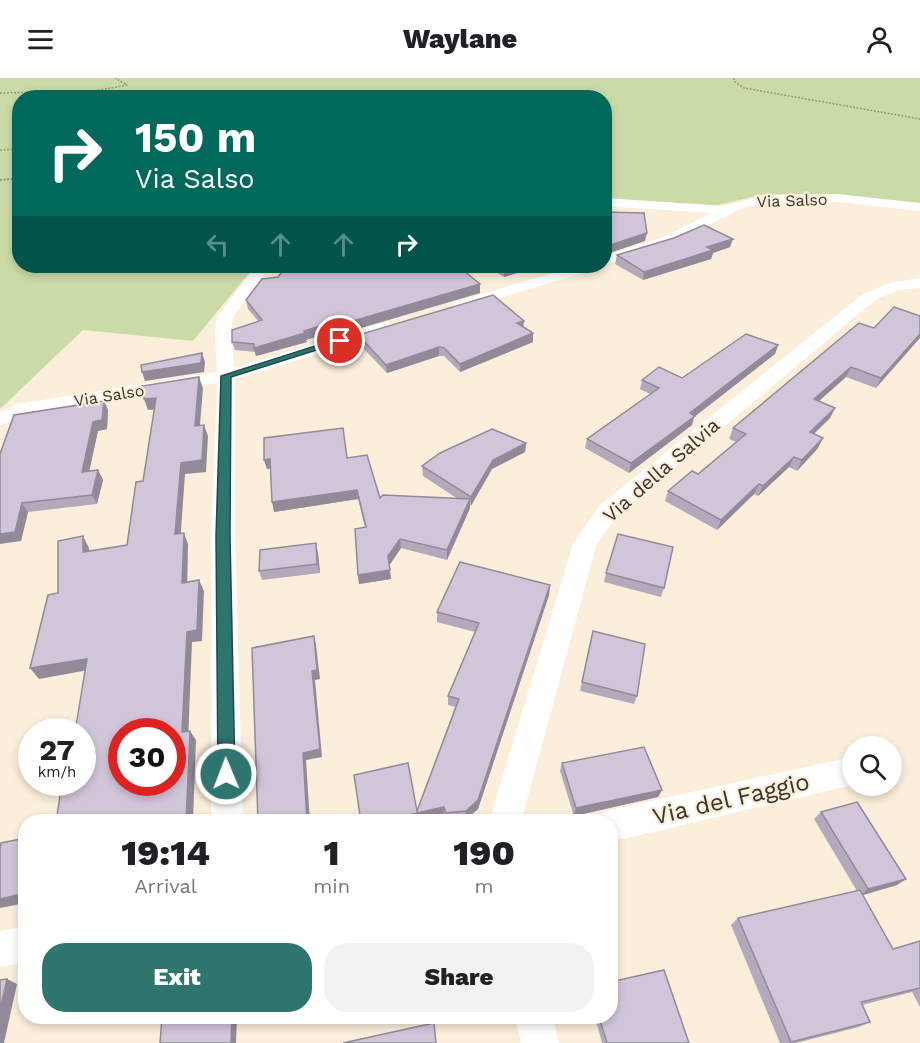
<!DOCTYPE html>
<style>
:root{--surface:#fff;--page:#f2f2f2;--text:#202124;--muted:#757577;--accent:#2d756e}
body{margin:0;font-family:"Work Sans",sans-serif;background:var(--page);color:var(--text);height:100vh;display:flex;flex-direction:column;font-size:22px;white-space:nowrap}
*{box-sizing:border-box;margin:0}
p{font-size:20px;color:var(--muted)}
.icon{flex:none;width:33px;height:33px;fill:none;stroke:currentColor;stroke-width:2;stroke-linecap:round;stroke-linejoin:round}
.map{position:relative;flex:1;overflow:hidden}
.details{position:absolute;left:18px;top:736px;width:600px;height:210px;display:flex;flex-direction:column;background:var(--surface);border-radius:24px;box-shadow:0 3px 9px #0003}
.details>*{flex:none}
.hud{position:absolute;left:12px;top:12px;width:600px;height:183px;border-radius:24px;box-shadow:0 3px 9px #0003;background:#00695c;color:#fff;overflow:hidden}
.tools{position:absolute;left:842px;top:658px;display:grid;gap:12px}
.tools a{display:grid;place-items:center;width:60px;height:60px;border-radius:50%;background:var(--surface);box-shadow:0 3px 9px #0003;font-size:30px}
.speed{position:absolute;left:18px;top:640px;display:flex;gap:12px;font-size:30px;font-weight:700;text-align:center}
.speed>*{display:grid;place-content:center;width:78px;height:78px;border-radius:50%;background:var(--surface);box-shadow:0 3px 9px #0003;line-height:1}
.speed small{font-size:15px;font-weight:400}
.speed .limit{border:9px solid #d22;background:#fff;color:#111}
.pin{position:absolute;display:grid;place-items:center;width:51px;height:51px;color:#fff;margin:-26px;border:3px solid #fff;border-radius:50%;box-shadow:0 2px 6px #0007}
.me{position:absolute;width:66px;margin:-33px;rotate:359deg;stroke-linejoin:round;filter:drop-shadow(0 0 4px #0008)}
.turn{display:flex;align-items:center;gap:21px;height:126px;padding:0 24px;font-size:27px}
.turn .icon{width:78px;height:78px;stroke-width:2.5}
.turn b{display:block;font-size:42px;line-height:51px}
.lanes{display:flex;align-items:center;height:57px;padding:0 24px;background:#0003;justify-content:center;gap:30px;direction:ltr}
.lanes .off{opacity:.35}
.eta{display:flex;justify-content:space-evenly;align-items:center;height:102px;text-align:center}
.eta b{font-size:36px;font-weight:800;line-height:42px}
.button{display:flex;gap:12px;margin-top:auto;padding:12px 24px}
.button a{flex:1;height:69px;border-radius:24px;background:var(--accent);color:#fff;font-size:24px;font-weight:800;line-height:69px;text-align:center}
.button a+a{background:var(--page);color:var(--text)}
header{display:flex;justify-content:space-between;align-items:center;height:78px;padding:0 24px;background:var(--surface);font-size:27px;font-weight:800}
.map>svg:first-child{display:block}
.green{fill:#cbdba7}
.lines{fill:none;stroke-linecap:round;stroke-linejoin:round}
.path-far1{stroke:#9d9587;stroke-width:1.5;stroke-dasharray:2 1.5;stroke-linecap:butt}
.path{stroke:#9d9587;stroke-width:2;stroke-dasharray:2 1.5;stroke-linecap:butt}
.minor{fill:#fff;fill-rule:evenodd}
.wall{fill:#b4a9bb}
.shaded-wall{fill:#928a98}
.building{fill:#d1c5d9;stroke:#928a98;stroke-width:1.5;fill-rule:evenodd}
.route{fill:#2d756e;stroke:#1d4c48;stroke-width:1.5}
.labels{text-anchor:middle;stroke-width:4.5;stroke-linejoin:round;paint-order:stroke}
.far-street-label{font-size:16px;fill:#3a352d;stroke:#fbefdb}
.street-label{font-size:20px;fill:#3a352d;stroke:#fbefdb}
.near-street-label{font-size:24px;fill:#3a352d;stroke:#fbefdb}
</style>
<header><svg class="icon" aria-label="menu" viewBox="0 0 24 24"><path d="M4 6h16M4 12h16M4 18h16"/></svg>Waylane<svg class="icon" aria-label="person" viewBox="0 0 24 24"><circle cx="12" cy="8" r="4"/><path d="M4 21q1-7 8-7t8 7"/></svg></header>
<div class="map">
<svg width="920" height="965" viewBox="0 0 920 965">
<rect width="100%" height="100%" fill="#fbefdb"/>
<!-- green -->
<polygon class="green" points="0,0 920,0 920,126 809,116 760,117 714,128 605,121 604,20 20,20 20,188 255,188 193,263 83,252 0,331"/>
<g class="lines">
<!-- path-far1 -->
<g class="path-far1">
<polyline points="734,0 734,3 744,10 920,41"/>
<polyline points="0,15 94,13 127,7 115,0"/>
<polyline points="0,72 20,71"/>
</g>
<!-- path -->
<polyline class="path" points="0,102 20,100"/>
<!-- minor -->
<g class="minor">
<polygon points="837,116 920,125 920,133 837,124 766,125 742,130 671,166 604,187 604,178 661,160 711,135 604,128 604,120 725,128 766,117"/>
<polygon points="256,188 270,188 233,239 231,254 234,290 382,245 388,244 396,249 394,253 235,301 235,458 243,744 211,744 211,458 217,305 23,337 0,348 0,334 18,326 217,294 215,254 217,239"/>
<polygon points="577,188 598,188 596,191 467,230 461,232 453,227 455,224"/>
<polygon points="920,200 920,210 898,212 875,222 616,439 596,468 521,744 489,744 573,466 600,427 863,216 890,205"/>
<polygon points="852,679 852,707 610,764 610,744 596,744 599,737 610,732"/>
<polygon points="26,848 26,884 0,889 0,853"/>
<polygon points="515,939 553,939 559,965 521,965"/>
</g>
</g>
<!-- wall -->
<g class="wall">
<polygon points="730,169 713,175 711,181 643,202 615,186 617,177"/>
<polygon points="486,188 540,188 504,199"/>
<polygon points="480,206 480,215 347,254 343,250 306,262 307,264 256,278 255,274 235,272 232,264 258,243 248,231 246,222"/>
<polygon points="920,238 876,310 846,299 819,323 835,330 830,340 814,356 818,370 797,393 789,389 758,418 754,416 717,452 665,423 668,413 698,396 736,364 729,361 733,350 874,250"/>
<polygon points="524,249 533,264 460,294 444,278 439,278 387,295 359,266 358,257"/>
<polygon points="778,267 775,276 694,339 692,347 629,395 585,370 587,361 650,316 640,311 642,302 682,300"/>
<polygon points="104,323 108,332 107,351 98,353 89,393 98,392 103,402 97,426 28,434 21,463 0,376"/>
<polygon points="526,365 525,374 492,391 470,428 470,430 447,482 401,470 389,487 391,501 359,506 358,497 365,449 358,421 274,434 271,390 267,391 264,382 347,380 380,420 458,421 423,398 422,388"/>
<polygon points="318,475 320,495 262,502 259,493"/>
<polygon points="606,495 664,510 661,519 604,504"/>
<polygon points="550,507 549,517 478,731 466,741 446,743 444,737 415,744 361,744 417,733 455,629 448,627 448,618 475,554 437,544 437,534"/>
<polygon points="593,553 637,618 634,626 580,613"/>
<polygon points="562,685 662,712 658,719 574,738 560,693"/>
<polygon points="821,734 906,801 897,807 862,817 893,871 920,863 920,929 912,914 862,927 870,944 859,949 796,965 780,965 731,847 738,840 857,813 814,741"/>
<polygon points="595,939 610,939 689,965 602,965"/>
</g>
<!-- shaded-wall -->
<g class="shaded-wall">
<polygon points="647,155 645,163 604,177 604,169"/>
<polygon points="733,161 730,169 713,175 711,181 643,202 644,194 707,169"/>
<polygon points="514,188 540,188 504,199 504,190"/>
<polygon points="480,206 480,215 347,254 346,245"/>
<polygon points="342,241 343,250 306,262 307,264 256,278 254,270"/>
<polygon points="524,243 523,251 517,245"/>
<polygon points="533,255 533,264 460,294 460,286"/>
<polygon points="920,256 920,260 876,310 881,300"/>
<polygon points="778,267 775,276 694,339 692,347 629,395 631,385 690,335"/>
<polygon points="439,269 439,278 387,295 386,287"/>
<polygon points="202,275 205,284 204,294 145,303 142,294"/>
<polygon points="851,289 846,299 810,331 814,321"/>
<polygon points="199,299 203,310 199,359 195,348"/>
<polygon points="156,320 160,331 148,332 144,321"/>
<polygon points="104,323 108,332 107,351 98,353 87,403 82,394 93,344"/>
<polygon points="835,330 830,340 805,364 810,354"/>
<polygon points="204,347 208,358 206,394 185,396 180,467 175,456 181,385"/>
<polygon points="823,360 818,370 797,393 802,382"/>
<polygon points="526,365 525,374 492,391 471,428 471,419 493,382"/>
<polygon points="794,379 789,389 758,418 763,408"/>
<polygon points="270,381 273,390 267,391 264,382"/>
<polygon points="98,392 103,402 97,426 92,417"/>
<polygon points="759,406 754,416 717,452 721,442"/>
<polygon points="357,412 358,421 274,434 272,424"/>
<polygon points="470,421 470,430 447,482 447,472"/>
<polygon points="22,425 28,434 21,463 0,466 0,456"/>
<polygon points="184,455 188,466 187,516 182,505"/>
<polygon points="83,458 89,470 90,485 83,474"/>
<polygon points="400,461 401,470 389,488 388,478"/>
<polygon points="316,465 318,475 320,495 317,486"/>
<polygon points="390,492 391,501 359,506 358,497"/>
<polygon points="199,502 204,513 202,563 192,564 188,664 182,654 187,554"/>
<polygon points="550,507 549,517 478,731 466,741 466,733"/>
<polygon points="314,558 316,567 320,601 315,602 322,679 306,682 310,744 307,744 303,675 312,593"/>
<polygon points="87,581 94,591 39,601 30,590"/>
<polygon points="190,653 196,662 193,744 186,744"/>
<polygon points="662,712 658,719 574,738 576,730"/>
<polygon points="444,729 444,737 415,744 379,744"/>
<polygon points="906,801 897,807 860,818 868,811"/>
<polygon points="26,815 26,825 0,830 0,821"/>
<polygon points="7,901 17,906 4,965 0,965 0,931"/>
<polygon points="232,939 237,939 236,965 231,965"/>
</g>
<!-- building -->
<g class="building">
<polygon points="604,134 644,135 647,155 604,169"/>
<polygon points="704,147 733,161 707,169 713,172 644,194 617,177 674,160"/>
<polygon points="286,188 458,188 480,206 346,245 342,241 304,253 305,255 254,270 254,266 232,264 232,252 262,242 246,222 262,201 278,199"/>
<polygon points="499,188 514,188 504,190"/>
<polygon points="493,217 524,243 517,245 533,255 460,286 444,270 439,269 386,287 358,257"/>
<polygon points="894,229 920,238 920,256 881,300 851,289 814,321 835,330 810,354 823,360 802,382 794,379 763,408 759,406 721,442 668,413 692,393 698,396 746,356 733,350 859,245 874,250"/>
<polygon points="746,256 778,267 690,335 695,338 631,385 587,361 659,310 642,302 659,289 682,300"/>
<polygon points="202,275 201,285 142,294 141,287"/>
<path d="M199,299l-4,49 9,-1 -2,35 -21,3 -6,71 9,-1 -2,50 17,-3 -2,50 -10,2 -5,100 8,-1 -4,91h-130l6,-39h20v-51h-7l12,-73 -57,9 18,-73 10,-2v-52l25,-5v16l44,-7 9,-63 7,-1 13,-83 -12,1 -2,-13zM122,654h50v51h-50z"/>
<polygon points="104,323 102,342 93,344 82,394 98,392 92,417 22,425 15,454 0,456 0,376 14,337"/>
<polygon points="343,350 347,380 367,377 380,420 383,417 470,421 447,472 400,461 388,478 390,492 358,497 355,451 366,449 357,412 272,424 270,381 264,382 264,360"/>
<polygon points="492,351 526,365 493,382 471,419 422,388 440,375"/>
<polygon points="618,456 673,469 664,510 606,495"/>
<polygon points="316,465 317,486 259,493 260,472"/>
<polygon points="460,484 550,507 478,722 466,733 446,735 444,729 379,744 361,744 354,697 408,685 417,733 459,621 448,618 479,545 437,534"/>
<polygon points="593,553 645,566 637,618 582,604"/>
<polygon points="314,558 317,592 312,593 320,671 303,675 307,744 258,744 252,570"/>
<polygon points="644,669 662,712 576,730 562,685"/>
<polygon points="857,724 906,801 868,811 821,734"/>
<polygon points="26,760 26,815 0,821 0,771 1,765"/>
<polygon points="860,812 893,871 920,863 920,910 861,924 870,944 791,964 738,840"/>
<polygon points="664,892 689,965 607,965 599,939 610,939 610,904"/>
<polygon points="7,901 0,931 0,902"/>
<polygon points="162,939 232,939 231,965 160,965"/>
<polygon points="434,945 436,965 343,965"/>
</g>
<!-- route -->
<polygon class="route" points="337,261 345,263 231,299 230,458 235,696 233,702 226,705 220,702 218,696 216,458 221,298"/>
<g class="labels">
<!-- far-street labels -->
<g class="far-street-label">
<text transform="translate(792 122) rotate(-2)" y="6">Via Salso</text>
<text transform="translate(109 317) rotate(-9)" y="6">Via Salso</text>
</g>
<!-- street labels -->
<g class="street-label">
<text transform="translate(661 392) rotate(-41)" y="7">Via della Salvia</text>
</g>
<!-- near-street labels -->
<g class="near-street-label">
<text transform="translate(731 721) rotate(-13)" y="8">Via del Faggio</text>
</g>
</g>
</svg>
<div class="tools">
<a><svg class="icon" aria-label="search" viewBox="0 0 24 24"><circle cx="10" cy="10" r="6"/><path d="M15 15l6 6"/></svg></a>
</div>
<div class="speed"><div>27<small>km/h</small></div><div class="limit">30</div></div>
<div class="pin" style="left:340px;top:263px;background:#d93025"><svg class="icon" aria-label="arrive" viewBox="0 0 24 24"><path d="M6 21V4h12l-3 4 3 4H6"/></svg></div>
<svg class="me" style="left:226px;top:696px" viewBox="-20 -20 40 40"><circle r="17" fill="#2d756e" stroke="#fff" stroke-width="3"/><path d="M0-11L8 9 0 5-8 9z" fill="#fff"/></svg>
<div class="hud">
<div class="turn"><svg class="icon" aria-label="right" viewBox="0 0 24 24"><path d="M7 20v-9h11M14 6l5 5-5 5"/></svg><div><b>150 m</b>Via Salso</div></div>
<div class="lanes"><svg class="icon off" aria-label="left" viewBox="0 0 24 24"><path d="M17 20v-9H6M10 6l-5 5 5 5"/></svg><svg class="icon off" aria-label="ahead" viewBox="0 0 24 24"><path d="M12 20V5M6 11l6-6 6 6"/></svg><svg class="icon off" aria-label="ahead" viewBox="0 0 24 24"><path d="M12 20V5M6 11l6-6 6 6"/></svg><svg class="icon" aria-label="right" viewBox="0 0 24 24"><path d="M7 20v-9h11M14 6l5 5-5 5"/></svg></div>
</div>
<section class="details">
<div class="eta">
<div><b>19:14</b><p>Arrival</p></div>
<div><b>1</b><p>min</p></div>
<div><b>190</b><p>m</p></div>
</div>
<div class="button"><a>Exit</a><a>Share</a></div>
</section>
</div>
